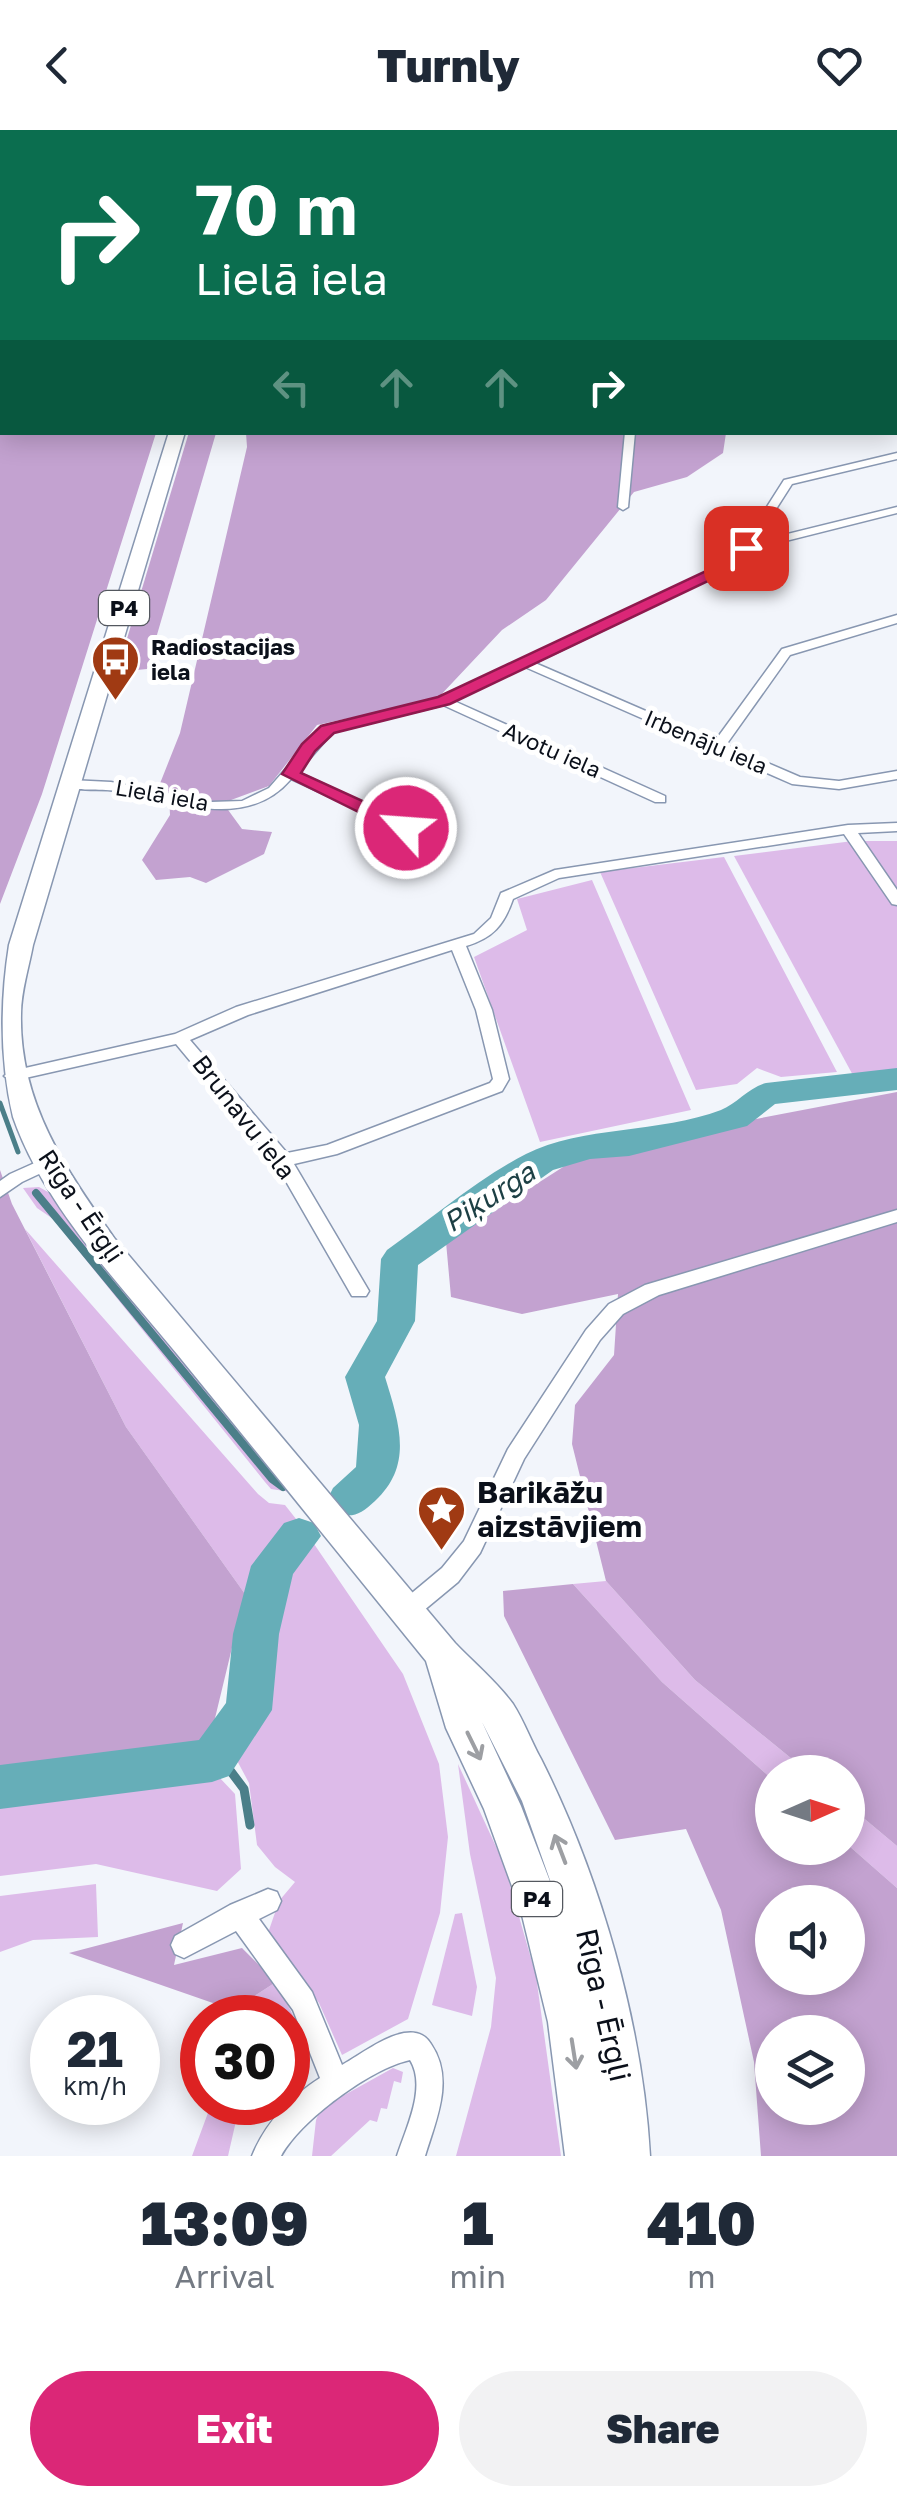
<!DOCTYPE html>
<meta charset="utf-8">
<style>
:root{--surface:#fff;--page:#f2f2f3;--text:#1f2937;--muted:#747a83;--accent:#db2777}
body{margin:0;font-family:"Golos Text",sans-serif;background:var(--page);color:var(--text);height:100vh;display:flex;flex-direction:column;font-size:38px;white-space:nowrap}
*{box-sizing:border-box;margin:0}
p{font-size:32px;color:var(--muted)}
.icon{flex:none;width:55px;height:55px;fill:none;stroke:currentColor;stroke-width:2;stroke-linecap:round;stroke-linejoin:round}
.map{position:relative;height:2026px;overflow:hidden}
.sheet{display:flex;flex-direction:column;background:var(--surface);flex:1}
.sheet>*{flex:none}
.hud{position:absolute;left:0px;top:0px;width:898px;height:305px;box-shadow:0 5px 25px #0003;background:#0b6e4f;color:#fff;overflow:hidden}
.needle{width:65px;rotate:87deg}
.buttons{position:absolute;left:755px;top:1625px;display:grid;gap:20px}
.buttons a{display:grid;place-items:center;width:110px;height:110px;border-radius:50%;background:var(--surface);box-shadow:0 5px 25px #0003;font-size:50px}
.speed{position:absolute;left:30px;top:1865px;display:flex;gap:20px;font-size:50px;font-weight:700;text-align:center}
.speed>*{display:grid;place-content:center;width:130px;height:130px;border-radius:50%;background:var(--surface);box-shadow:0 5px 25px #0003;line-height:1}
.speed small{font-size:25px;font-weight:400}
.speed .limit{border:15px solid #d22;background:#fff;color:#111}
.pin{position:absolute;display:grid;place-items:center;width:85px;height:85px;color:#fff;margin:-42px;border-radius:20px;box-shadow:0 5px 15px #0006}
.me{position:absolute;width:110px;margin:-55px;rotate:296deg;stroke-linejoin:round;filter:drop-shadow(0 0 8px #0008)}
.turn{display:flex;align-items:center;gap:35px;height:210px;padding:0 30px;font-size:45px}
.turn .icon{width:130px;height:130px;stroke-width:2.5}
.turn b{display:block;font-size:70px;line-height:85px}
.lanes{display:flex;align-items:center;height:95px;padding:0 30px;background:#0003;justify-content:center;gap:50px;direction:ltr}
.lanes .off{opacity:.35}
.eta{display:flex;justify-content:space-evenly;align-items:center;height:170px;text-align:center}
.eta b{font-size:60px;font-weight:800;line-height:70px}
.cta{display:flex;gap:20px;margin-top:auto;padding:20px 30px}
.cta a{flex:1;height:115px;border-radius:60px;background:var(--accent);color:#fff;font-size:40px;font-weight:800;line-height:115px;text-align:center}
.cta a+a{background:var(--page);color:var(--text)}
header{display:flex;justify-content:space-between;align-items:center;height:130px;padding:0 30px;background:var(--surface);font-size:45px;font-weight:800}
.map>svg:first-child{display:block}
.green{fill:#ddbbe9}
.forest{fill:#c3a2d0;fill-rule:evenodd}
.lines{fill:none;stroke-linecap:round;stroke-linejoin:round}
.stream-far2{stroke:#4b7f89;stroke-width:5}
.stream-far1{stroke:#4b7f89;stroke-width:8}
.stream{stroke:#4b7f89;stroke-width:9}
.river{fill:#66aeb8;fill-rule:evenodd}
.street-casing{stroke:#8897b1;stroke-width:3}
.secondary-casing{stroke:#8897b1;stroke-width:4}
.primary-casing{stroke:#8897b1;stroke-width:3}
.street{fill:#fff;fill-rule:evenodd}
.secondary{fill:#fff;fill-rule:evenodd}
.primary{fill:#fff;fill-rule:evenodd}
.oneway{stroke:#9d9fa3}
.route{fill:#db2777;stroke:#8e194d;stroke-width:2.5}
.labels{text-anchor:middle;stroke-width:10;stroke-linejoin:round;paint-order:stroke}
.shield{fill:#fff;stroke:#54585f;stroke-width:2.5}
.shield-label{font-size:22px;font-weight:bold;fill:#0b101a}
.far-poi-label{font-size:22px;font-weight:bold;fill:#0b101a;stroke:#fff;text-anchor:start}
.far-street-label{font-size:22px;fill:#0b101a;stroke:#fff}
.street-label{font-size:25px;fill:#0b101a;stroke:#fff}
.water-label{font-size:28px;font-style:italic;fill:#1c3f44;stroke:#fff}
.near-poi-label{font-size:30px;font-weight:bold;fill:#0b101a;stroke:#fff;text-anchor:start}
.near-street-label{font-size:30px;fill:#0b101a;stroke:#fff}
</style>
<header><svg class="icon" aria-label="back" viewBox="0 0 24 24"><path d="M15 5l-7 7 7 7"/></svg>Turnly<svg class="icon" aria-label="heart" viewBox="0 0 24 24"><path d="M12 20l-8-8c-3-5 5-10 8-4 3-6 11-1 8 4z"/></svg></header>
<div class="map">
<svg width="897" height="2026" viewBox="0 0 897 2026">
<rect width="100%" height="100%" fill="#f2f5fb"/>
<!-- green -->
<g class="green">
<polygon points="853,711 897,711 897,943 855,949 734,726"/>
<polygon points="724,727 837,942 781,947 757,938 737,954 696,960 600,742"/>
<polygon points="592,750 691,980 540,1012 474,827 527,800 517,769"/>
<polygon points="39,1057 48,1062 72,1096 291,1362 271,1359 265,1352 53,1089 37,1078 23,1058"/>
<polygon points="25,1099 258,1364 269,1373 285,1375 300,1394 283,1403 245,1464 126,1297"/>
<polygon points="312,1411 403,1544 439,1634 448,1707 440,1783 408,1889 342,1925 319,1873 268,1803 279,1771 295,1752 275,1737 257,1715 249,1653 233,1623 256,1582 292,1424"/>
<polygon points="606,1451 695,1550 808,1642 772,1642 772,1649 662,1552 573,1454"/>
<polygon points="458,1634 504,1734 536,1846 561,2026 456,2026 491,1897 496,1848 470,1724"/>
<polygon points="218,1646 235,1664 241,1739 217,1761 96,1734 0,1746 0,1675 46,1663"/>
<polygon points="848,1675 897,1716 897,1758 848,1715"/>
<polygon points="96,1754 98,1807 33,1810 0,1822 0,1766"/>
<polygon points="462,1783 477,1857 472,1886 432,1875 455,1784"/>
<polygon points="276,1852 302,1903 307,1941 288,1955 288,1888 235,1887 233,1880"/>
<polygon points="393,1938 403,1942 401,1953 394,1951 387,1979 381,1978 377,1992 370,1990 331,2026 312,2026 316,1990 321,1978"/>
<polygon points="212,1972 263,1973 236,1991 228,2026 192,2026"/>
</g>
<!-- forest -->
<g class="forest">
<polygon points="0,172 2,302 156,303 42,664 0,774"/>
<polygon points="189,302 216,303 147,539 117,542"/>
<polygon points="403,302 726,303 723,323 687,347 634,362 546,470 502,500 437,569 317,595 269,656 223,673 242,699 272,702 264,724 206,753 190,747 156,750 142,730 170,685 169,665 159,656 180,603 247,317 246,303"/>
<polygon points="897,962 897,1716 848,1675 848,1642 808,1642 695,1550 606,1451 572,1314 575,1275 614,1225 618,1164 522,1184 451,1167 446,1112 588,1021"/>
<polygon points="0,1040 12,1074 126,1297 245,1464 209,1613 0,1638"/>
<path d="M573,1454l89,98 110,97v69l76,-3 49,43v268h-136l-7,-94 -33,-152 -35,-81 -71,11 -111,-224 -1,-25zM848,1772v76h-76v-76zM848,1902v76h-76v-76z"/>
<polygon points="183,1793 174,1835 242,1818 276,1852 233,1880 69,1823"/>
</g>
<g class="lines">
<!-- stream-far2 -->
<polyline class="stream-far2" points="0,973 18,1022"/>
<!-- stream-far1 -->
<polyline class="stream-far1" points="36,1063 272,1349 283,1357"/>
<!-- stream -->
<polyline class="stream" points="217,1623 244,1659 250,1695"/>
<!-- river -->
<g class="river">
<path d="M897,938v22l-122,14 -28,22 -118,30 -39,3 -37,11 -135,95 -3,56 -30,56c14,46 29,88 -10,124 -15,14 -23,18 -42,11l-6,-12 6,-12 23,-21 3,-42 -14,-48 32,-56 4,-62 6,-9c44,-31 92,-72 139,-96 55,-28 135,-21 195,-44 16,-6 27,-22 45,-27z"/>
<polygon points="299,1388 314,1393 321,1406 293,1444 279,1504 272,1580 229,1646 212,1652 0,1679 0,1635 199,1610 226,1573 233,1504 251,1436 284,1393"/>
</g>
<defs>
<g id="street">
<rect x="0" y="112" width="2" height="4"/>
<polygon points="625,302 635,302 628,377 623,380 618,377"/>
<path d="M897,323v6l-105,25 -37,58 142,-35v6l-147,37 -24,21 -191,92 180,78 67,-92 115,-34v8l-107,32 -64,90 74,32 39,4 58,-10v8l-58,10 -47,-5 -267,-117 -71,34 211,95v6h-10l-212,-97 -110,27 -35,40 113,53v6l-5,1 -115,-53c-45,53 -116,22 -175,12 -17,-3 -39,2 -53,-7l7,-4 41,2 100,20 31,-1 27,-13 54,-62 117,-28 278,-131 24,-21 42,-66z"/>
<path d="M897,693v8l-39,2 39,57v15l-5,-1 -48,-70 -285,44 -46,21c-9,26 -20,39 -47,47l26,64 17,69 -7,12 -165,63 -43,10 75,127 -3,5h-14l-76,-132 -100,-120 -164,37 -8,-5 8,-5 163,-37 61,-27 238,-73 17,-16 10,-25 54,-23 293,-45zM452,820l24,60 17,69 -3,4 -163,62 -40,8 -97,-113 58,-25z"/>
<polygon points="48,1027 57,1033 54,1037 22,1052 0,1067 0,1051 10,1044"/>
<polygon points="897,1080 897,1092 659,1165 623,1184 600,1210 524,1329 480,1423 458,1452 417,1486 409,1489 401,1486 398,1479 401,1472 442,1438 464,1411 508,1319 586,1200 609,1174 645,1155"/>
<path d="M268,1759l9,3 4,9 -4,9 -18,9 53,73 30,73c19,-11 41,-28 62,-32 12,-2 21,1 27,11 24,35 5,76 -6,112h-28c9,-28 30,-69 13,-96 -40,9 -109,60 -129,96h-29c14,-34 37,-58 68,-78l-27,-68 -57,-79 -52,27 -9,-4 -4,-9 4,-9 55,-31z"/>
</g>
<rect id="secondary" x="0" y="79" width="2" height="6"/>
<g id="primary">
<rect x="246" y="0" width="10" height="2"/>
<path d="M169,302h16l-152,513c-4,22 -12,46 -12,69 -2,88 45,156 94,225l340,404c18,19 42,39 58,61 11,17 18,37 28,55 59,117 102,266 109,397h-85l-17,-134 -27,-111 -37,-102 -38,-81 -20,-67c-83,-102 -166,-205 -249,-307 -59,-72 -133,-148 -164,-237 -13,-55 -13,-115 -4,-172zM482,1592l40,79 34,96 -35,-91z"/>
</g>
</defs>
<!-- street casing -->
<use href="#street" class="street-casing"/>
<!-- secondary casing -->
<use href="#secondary" class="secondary-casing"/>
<!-- primary casing -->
<use href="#primary" class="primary-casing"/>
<!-- street -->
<use href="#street" class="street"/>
<!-- secondary -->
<use href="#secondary" class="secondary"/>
<!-- primary -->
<use href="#primary" class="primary"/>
</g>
<!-- one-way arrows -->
<defs><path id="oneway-shaft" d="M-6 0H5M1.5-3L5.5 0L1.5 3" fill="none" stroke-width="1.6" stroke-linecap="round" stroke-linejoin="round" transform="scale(2.5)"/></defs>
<g class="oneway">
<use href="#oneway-shaft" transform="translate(474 1616) rotate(64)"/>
<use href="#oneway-shaft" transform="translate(560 1719) rotate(-111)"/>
<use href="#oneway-shaft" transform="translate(574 1924) rotate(81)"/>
</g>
<!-- route -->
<polygon class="route" points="741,415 753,418 727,442 450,574 334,603 315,621 301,643 413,694 413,702 399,702 282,644 302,614 321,596 438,567 717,436"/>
<!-- icons -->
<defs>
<symbol id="bus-pin" viewBox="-11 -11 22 30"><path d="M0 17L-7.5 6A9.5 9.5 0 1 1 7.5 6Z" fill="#a03a13" stroke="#fff"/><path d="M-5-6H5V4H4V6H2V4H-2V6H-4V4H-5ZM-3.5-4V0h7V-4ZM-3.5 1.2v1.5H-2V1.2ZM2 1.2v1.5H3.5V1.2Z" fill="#fff"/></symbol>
<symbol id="sight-pin" viewBox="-11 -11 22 30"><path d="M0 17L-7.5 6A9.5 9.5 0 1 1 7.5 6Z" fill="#a03a13" stroke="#fff"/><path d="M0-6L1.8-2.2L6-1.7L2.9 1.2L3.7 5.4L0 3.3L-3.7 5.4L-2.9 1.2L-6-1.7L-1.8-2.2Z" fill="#fff"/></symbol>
</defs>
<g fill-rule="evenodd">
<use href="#bus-pin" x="88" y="502" width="55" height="75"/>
<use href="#sight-pin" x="414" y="1352" width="55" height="75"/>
</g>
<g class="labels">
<!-- shield labels -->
<g class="shield">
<rect x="99" y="461" width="50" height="34" rx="8"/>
<rect x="512" y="1752" width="50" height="34" rx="8"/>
</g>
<g class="shield-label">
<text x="124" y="486">P4</text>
<text x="537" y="1777">P4</text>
</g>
<!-- far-poi labels -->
<g class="far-poi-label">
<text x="151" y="525">Radiostacijas<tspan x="151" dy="25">iela</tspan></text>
</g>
<!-- far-street labels -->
<g class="far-street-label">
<text transform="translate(706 612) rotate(23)" y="8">Irbenāju iela</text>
<text transform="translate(552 620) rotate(24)" y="8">Avotu iela</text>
<text transform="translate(162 665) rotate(10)" y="8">Lielā iela</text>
</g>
<!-- street labels -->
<g class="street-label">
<text transform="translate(244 987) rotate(52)" y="9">Brunavu iela</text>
<text transform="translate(81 1076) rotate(56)" y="9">Rīga - Ērgļi</text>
</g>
<!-- water labels -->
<g class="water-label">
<text transform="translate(489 1067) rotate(-33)" y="10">Piķurga</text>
</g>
<!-- near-poi labels -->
<g class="near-poi-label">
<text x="477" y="1373">Barikāžu<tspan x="477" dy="34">aizstāvjiem</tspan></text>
</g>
<!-- near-street labels -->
<g class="near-street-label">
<text transform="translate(603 1875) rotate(77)" y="10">Rīga - Ērgļi</text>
</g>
</g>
</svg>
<div class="buttons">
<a><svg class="needle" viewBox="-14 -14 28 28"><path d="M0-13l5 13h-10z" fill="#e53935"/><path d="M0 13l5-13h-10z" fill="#747a83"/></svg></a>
<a><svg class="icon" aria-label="sound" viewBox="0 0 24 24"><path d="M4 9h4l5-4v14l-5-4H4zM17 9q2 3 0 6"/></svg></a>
<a><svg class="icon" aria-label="layers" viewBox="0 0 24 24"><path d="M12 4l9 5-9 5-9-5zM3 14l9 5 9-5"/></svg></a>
</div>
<div class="speed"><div>21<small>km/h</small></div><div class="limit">30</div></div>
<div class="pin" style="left:746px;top:418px;background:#d93025"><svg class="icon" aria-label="arrive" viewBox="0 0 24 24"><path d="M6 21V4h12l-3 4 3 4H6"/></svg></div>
<svg class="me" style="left:406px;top:698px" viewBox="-20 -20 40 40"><circle r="17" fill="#db2777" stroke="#fff" stroke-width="3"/><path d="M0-11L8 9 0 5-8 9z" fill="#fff"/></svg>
<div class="hud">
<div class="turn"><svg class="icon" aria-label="right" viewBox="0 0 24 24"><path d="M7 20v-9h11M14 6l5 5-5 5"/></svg><div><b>70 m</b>Lielā iela</div></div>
<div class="lanes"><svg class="icon off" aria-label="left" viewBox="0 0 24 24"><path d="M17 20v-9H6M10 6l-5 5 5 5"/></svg><svg class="icon off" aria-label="ahead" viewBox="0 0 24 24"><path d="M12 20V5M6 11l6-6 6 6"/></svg><svg class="icon off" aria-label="ahead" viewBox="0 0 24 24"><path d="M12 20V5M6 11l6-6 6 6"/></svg><svg class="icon" aria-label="right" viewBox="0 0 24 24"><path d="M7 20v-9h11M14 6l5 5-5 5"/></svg></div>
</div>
</div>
<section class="sheet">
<div class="eta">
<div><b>13:09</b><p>Arrival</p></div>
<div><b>1</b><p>min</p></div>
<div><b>410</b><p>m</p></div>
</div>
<div class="cta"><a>Exit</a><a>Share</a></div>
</section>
